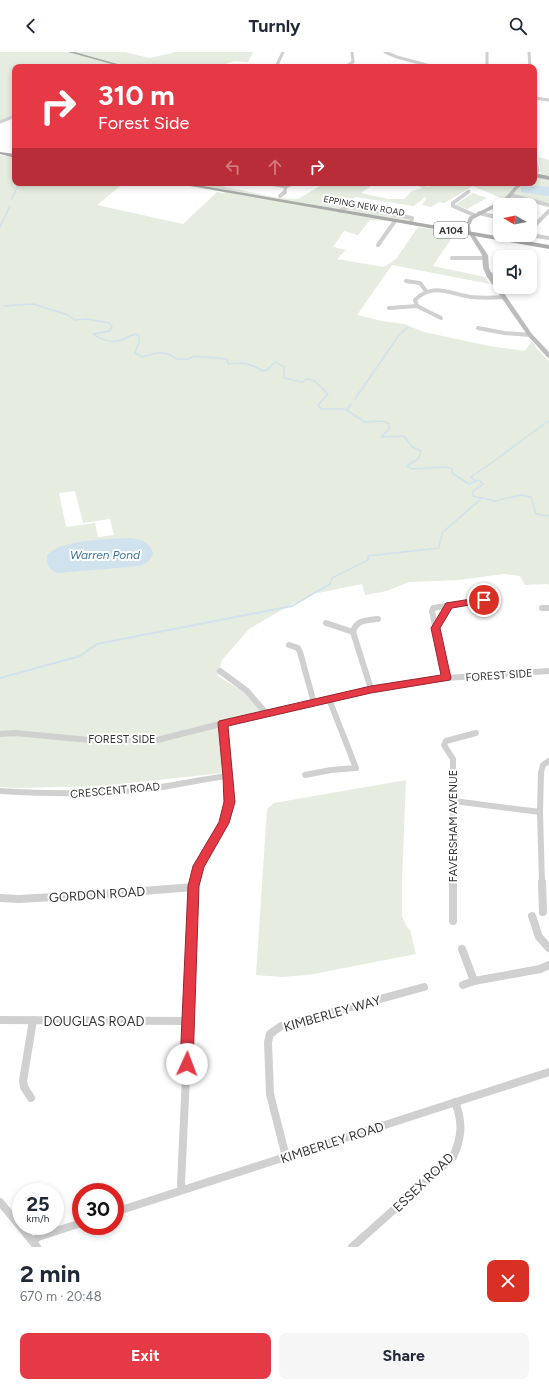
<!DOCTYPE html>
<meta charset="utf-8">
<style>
:root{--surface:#fff;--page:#f6f6f7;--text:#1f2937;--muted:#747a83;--accent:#e63946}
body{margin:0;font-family:Figtree,sans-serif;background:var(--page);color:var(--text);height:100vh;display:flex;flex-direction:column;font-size:15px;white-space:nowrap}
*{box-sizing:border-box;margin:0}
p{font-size:13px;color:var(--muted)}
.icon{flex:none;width:22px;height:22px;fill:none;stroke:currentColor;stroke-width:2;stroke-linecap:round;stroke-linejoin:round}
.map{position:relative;height:1195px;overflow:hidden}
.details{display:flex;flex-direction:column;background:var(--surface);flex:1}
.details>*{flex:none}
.top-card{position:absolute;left:12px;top:12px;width:525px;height:122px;border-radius:8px;box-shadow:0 2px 6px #0003;background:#e63946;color:#fff;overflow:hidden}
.needle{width:26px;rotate:279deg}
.controls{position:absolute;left:493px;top:146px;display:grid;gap:8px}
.controls a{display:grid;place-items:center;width:44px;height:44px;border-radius:8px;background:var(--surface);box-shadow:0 2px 6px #0003;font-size:20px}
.speed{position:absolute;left:12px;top:1131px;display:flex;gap:8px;font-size:20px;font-weight:700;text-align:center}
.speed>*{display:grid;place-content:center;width:52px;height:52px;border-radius:50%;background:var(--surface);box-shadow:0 2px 6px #0003;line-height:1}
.speed small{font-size:10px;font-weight:400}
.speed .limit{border:6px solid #d22;background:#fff;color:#111}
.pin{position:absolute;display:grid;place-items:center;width:34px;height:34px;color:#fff;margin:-17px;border:2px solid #fff;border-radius:50%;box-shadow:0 1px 4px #0007}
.me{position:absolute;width:44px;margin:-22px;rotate:2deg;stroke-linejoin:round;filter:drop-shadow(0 0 3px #0008)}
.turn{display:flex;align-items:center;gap:14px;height:84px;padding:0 20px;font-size:18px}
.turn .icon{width:52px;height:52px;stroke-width:2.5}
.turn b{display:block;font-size:28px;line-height:34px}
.lanes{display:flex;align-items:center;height:38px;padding:0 20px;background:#0003;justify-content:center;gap:20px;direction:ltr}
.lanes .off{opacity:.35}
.round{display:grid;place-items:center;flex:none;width:42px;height:42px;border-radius:8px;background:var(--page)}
.overview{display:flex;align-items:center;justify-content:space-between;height:68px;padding:0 20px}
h1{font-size:24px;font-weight:700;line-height:30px}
.primary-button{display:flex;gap:8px;margin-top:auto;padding:8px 20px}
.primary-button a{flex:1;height:46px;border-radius:8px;background:var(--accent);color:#fff;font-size:16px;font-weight:700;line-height:46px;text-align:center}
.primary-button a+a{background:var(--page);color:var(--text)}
header{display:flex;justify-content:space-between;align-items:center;height:52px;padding:0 20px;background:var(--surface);font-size:18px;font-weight:700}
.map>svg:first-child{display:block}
.green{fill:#e6ecdf;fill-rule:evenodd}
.water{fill:#cfe2ee}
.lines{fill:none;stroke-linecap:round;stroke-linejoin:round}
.stream-far2{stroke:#cfe2ee;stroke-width:1}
.stream-far1{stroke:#cfe2ee;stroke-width:1.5}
.stream{stroke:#cfe2ee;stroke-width:2}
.street-far3{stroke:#d0d0d0;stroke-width:3}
.street-far2{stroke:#d0d0d0;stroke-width:4}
.street-far1{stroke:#d0d0d0;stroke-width:6}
.street{stroke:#d0d0d0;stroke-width:8}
.secondary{fill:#bdbdbd;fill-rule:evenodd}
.primary{fill:#ababab;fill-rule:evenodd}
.route{fill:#e63946;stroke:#96252e}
.labels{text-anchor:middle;stroke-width:4;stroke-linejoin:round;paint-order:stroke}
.far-street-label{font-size:9px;fill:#333;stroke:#fff}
.shield{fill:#fff;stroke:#707070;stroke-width:1}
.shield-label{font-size:10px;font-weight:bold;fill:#333}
.street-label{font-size:11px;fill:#333;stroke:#fff}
.water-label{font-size:12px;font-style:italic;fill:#3f7597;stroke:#fff}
.near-street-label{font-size:13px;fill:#333;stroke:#fff}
</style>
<header><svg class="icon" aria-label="back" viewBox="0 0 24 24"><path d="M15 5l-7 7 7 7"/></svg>Turnly<svg class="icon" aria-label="search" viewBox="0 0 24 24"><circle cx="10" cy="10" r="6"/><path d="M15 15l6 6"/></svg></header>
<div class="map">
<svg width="549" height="1195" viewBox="0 0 549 1195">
<rect width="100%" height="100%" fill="#fff"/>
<!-- green -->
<g class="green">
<polygon points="0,0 68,0 122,15 15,15 15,63 0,69"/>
<polygon points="75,0 125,0 149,6 173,1 172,0 253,0 248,10 234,9 217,15 132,15"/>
<path d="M0,103l15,3v25h109l-27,22 86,19 34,-32 9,2 -7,-4 -42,-7h39l10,4 52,11 20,1 27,-16h50l-14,10 27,6h16l8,-8 11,-3 -12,-5h7l11,4 7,-4 8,2 4,-2h68l-5,2 23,-2 1,-6 14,3v23l-36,-8 -10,4 -30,-13 -29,17 -5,-1 -8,5 -9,-2 4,-6 -1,-2 -11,9 -59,-9 -7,7v3l62,13 -1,2 -39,-2 -12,15 -14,-4 -11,16 13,3 -9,9 47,8 12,-8 22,-32 37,6 -22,33 52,11 5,7 -98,-19 -35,50 25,6 22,3 20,8 65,14 36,5 7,-10 5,8 12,12v225l-1,-2 -23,1 -5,-9 -16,-2 -45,6 -50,2 -22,9 -22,4 -3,-11 -49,10 -21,10 -43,25 -27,31 -4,16 30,19 16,18 -45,8 4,52 -122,13 -85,2 -16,-1zM75,439l8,32 27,-4 4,16 -16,2 -3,-14 -29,4 -7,-34z"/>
<polygon points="538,105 549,108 549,124 541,122"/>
<polygon points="473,141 487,146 467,157 455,153"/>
<polygon points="406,728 402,829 402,864 407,875 410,878 416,902 308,923 282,925 256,923 267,757 274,751"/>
</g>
<!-- water -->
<g class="water">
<polygon points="538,134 549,135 549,144 521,140 521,135"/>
<path d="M132,486c11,3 18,4 21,16l-4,7 -9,5 -82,7c-10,-3 -11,-8 -11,-18 16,-16 62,-16 85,-17z"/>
</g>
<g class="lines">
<!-- stream-far2 -->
<polyline class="stream-far2" points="15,141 19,131"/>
<!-- stream-far1 -->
<g class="stream-far1">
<polyline points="12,147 15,140"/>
<polyline points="0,175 10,154"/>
<polyline points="4,254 33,252 65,262"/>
<path d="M66,262l9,6 12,-1 22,4 3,4 -3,4 -16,3c9,6 21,10 31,5 4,-2 7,-4 12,-5l3,2v6l-4,11 7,4c13,-4 23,-8 34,2h12l6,-3 33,3 1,5c13,-2 23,-1 34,7l5,-1 8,-8 9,5v11l18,4 5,-3 8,2 13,13 -10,11 3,4h24l20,13 18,-1 6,3v5l-8,8 23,-1 8,11 9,4 -3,8 -11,7 5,3 35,-2 5,2v4l17,11 10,-4 4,4 -10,7v5l22,5 26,-6 10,2 5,17 13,2"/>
<polyline points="355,347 399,283 408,275"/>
<polyline points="347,358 351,352"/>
<polyline points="546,371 549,369"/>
<polyline points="483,417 544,372"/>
<polyline points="475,429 471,425 481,418"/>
<polyline points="309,544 330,532 332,526 368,508 368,504 439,496 442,481 482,446"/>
</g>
<!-- stream -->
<polyline class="stream" points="0,626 80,604 97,592 292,554 311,543"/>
<!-- street-far3 -->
<g class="street-far3">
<polyline points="283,0 277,13 287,15"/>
<polyline points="385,0 397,5 434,15"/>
<polyline points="487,0 487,15"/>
<polyline points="529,0 530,15"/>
<polyline points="345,15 353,10 352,0"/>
<polyline points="534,46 549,48"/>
<polyline points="0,70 15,64"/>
<polyline points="534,101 538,118 536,124"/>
<polyline points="264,131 286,135 295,131"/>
<polyline points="284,141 286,135"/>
<polyline points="467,141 469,139"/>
</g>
<!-- street-far2 -->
<g class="street-far2">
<polyline points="468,140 453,151 453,154 474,163"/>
<polyline points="510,143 549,153"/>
<polyline points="280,144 285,140"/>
<polyline points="340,159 348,154 412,166 411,171"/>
<polyline points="479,161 500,166"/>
<polyline points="530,178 549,159"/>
<polyline points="530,183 549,186"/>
<polyline points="378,193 395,169"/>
<polyline points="452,206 486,206"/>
<polyline points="488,222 500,223"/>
<polyline points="406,229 420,231 426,239"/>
<polyline points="389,256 417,254"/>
<path d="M441,266l-24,-12 -2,-6c18,-18 35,-6 56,-3 11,1 22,1 32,0"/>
<polyline points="478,276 504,281 530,283"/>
</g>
<!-- street-far1 -->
<g class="street-far1">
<polyline points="542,556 549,556"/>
<polyline points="326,571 353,580 371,637"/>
<polyline points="436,576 449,554"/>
<path d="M353,580c3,-12 14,-12 25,-13"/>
<polyline points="289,593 298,596 300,600 314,651"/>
<polyline points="220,619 247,639 266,661"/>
<polyline points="446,626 432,559 433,556 493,547"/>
<polyline points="0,682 15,681 90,688 157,688 244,666 371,637 446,626 549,619"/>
<polyline points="305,723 331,718 356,716 329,647"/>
<path d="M0,739c49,3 98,4 147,-2 27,-3 54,-10 81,-13"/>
<polyline points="454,749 540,760"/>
<polyline points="195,831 199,814 224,771 229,750 228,724 222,671"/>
<polyline points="453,831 453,707 444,693 446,689 476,681"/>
<polyline points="542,831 540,760 541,720 543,713 549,709"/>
</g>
<!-- street -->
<g class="street">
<polyline points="453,830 453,869"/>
<polyline points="542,830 543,860"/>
<polyline points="0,846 19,847 91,843 194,835"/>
<polyline points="532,864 539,885 549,896"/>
<polyline points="462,897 474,929"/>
<polyline points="463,933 474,929 540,917 549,913"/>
<polyline points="0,968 188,969"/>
<polyline points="31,1046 24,1035 23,1029 33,968"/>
<polyline points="286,1105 270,1042 268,990 270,982 281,974 424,935"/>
<polyline points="182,1138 181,1132 195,830"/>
<polyline points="0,1150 37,1195"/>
<polyline points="115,1160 549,1020"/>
<polyline points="33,1190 38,1185 81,1171"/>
<path d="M352,1195l101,-90c9,-20 10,-35 2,-55"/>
</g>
<!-- secondary -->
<polygon class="secondary" points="518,131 525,131 517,137 508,149 473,167 470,173 471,181 473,181 488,203 489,216 493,225 532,282 549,300 549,306 547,305 528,284 487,225 483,216 482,203 469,182 465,181 466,173 469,165 504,147"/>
<!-- primary -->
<g class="primary">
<polygon points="68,0 75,0 129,15 122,15"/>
<polygon points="0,100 15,102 15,106 0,102"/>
<polygon points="534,121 549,124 549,128 534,125"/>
<polygon points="173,131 185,131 549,193 549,197"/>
</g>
</g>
<!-- route -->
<polygon class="route" points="484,545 489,548 487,550 452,556 440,576 451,626 450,628 371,641 228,674 235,750 229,771 204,815 199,834 193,1012 191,1017 187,1019 182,1017 180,1012 188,834 193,814 219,770 224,750 223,724 218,671 219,669 371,634 441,623 431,576 446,551"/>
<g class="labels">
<!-- far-street labels -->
<g class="far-street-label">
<text transform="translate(364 154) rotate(10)" y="3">EPPING NEW ROAD</text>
</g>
<!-- shield labels -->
<rect class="shield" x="434" y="170" width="34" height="16" rx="3"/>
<g class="shield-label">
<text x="451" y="182">A104</text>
</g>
<!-- street labels -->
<g class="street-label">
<text transform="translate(499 623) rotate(-4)" y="4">FOREST SIDE</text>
<text x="122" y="691">FOREST SIDE</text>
<text transform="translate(115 738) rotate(-5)" y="4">CRESCENT ROAD</text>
<text transform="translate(453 774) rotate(-90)" y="4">FAVERSHAM AVENUE</text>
</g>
<!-- water labels -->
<g class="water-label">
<text x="105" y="507">Warren Pond</text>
</g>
<!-- near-street labels -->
<g class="near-street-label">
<text transform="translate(97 842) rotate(-4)" y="5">GORDON ROAD</text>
<text transform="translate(332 961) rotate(-16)" y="5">KIMBERLEY WAY</text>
<text x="94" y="974">DOUGLAS ROAD</text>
<text transform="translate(332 1090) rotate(-18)" y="5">KIMBERLEY ROAD</text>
<text transform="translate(423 1130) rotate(-44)" y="5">ESSEX ROAD</text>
</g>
</g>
</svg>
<div class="controls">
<a><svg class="needle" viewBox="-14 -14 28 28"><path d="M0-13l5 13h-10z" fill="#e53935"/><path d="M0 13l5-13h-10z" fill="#747a83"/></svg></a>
<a><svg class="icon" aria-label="sound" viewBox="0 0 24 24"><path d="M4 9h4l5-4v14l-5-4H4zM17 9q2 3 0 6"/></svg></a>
</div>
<div class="speed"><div>25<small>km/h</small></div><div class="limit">30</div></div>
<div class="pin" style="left:484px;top:548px;background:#d93025"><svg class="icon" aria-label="arrive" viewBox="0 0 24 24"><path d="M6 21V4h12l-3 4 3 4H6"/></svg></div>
<svg class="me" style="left:187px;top:1012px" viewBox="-20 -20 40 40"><circle r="19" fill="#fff"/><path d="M0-13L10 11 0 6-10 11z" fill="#e63946"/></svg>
<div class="top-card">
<div class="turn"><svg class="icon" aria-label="right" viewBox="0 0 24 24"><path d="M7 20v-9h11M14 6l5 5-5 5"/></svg><div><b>310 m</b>Forest Side</div></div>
<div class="lanes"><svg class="icon off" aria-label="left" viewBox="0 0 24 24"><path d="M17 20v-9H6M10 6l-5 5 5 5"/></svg><svg class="icon off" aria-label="ahead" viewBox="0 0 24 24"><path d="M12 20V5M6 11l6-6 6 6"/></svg><svg class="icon" aria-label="right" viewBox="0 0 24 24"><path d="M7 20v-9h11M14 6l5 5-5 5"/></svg></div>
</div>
</div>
<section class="details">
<div class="overview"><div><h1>2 min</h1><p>670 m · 20:48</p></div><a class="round" style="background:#d93025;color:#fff"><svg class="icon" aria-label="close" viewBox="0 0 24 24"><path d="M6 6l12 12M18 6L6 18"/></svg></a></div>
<div class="primary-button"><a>Exit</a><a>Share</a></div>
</section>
